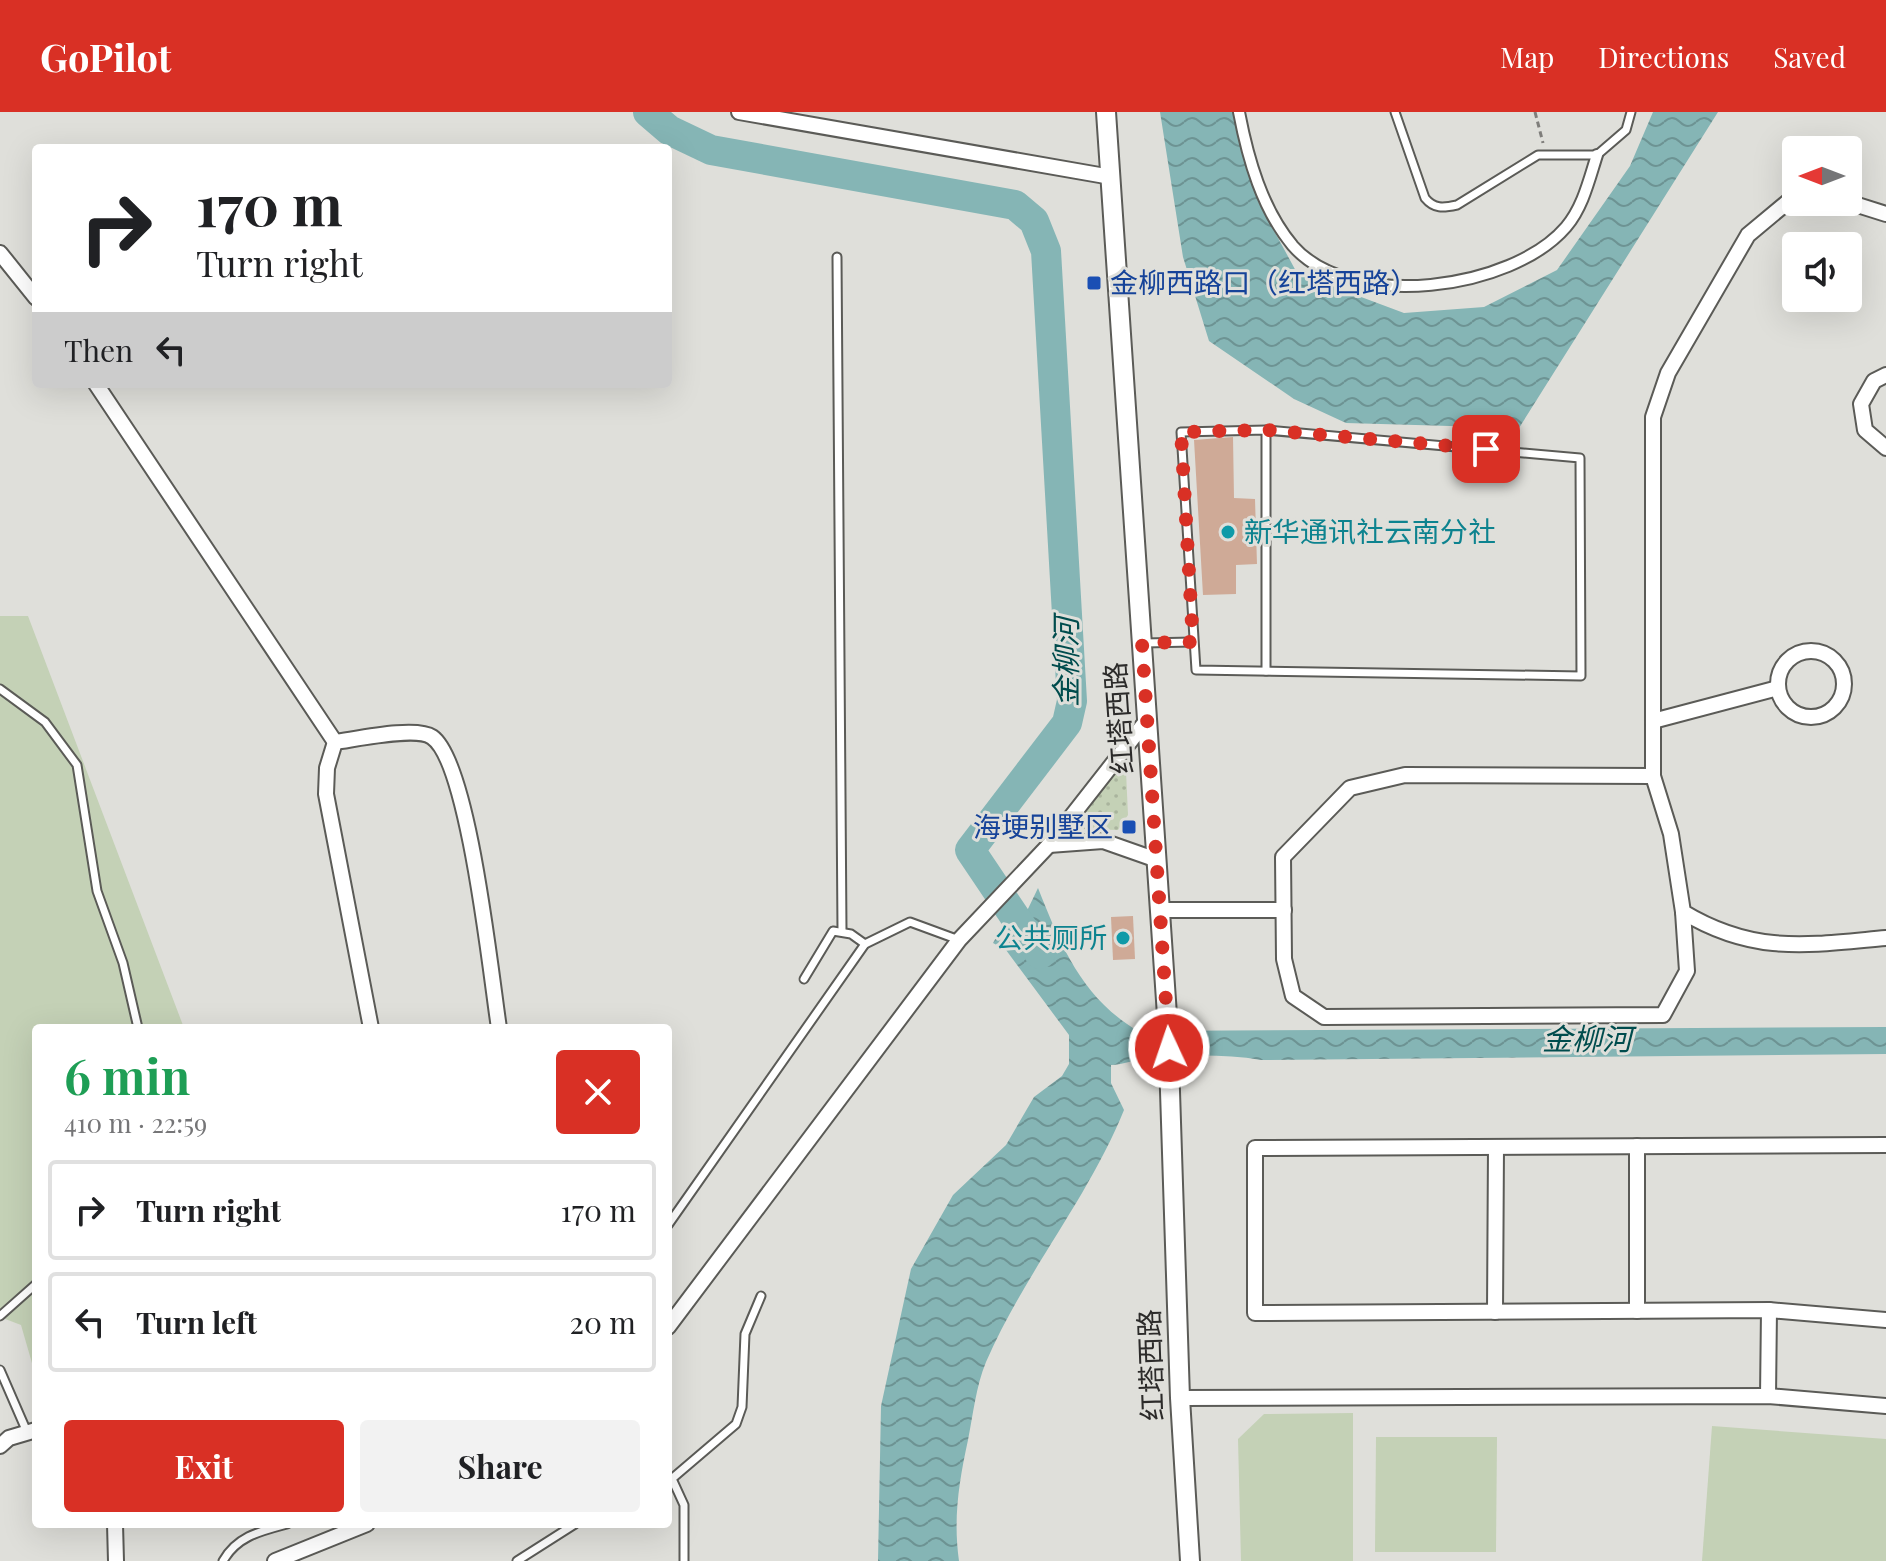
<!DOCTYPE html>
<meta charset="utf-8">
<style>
:root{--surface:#fff;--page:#f2f2f2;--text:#202124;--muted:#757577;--line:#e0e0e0;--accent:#d93025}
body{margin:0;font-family:"Playfair Display","Noto Sans SC",serif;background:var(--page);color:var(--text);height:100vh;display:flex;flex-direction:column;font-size:30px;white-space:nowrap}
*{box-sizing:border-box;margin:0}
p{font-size:26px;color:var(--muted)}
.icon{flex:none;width:44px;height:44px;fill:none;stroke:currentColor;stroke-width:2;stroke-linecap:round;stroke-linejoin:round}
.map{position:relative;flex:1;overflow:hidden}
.sheet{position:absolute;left:32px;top:912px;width:640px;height:504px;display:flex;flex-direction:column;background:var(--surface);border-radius:8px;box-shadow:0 8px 32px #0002}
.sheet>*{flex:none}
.banner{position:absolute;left:32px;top:32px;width:640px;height:244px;border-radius:8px;box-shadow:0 8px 32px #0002;background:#fff;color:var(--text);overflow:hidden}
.needle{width:52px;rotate:270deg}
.buttons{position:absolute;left:1782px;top:24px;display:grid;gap:16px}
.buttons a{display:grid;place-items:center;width:80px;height:80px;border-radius:8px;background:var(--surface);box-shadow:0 8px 32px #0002;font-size:40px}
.pin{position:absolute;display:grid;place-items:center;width:68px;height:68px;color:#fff;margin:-34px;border-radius:16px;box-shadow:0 4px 12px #0006}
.me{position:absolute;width:88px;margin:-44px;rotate:357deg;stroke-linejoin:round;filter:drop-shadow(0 0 6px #0008)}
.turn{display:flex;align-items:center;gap:28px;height:168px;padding:0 32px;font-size:36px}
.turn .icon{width:104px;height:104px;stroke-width:2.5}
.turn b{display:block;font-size:56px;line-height:68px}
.then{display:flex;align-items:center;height:76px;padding:0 32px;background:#0003;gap:16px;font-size:30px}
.round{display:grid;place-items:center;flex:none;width:84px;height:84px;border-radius:8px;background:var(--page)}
.overview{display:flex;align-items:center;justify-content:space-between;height:136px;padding:0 32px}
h1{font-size:48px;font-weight:700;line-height:60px;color:#1e9e55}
.primary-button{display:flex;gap:16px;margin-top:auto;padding:16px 32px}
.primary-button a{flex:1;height:92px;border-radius:8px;background:var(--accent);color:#fff;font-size:32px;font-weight:700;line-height:92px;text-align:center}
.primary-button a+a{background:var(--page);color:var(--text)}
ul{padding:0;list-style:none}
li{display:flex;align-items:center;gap:24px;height:100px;margin:0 16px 12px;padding:0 16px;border:4px solid var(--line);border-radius:8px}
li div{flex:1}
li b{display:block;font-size:30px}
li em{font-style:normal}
header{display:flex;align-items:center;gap:48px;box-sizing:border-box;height:112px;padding:0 40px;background:var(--accent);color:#fff}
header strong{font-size:38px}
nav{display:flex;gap:44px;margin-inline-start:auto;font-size:28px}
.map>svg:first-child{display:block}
.grass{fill:url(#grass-dots)}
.green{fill:#c4d1b6}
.water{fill:url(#water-waves)}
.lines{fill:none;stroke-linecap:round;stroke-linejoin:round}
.river{stroke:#85b5b5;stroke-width:30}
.building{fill:#cfaa97}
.service-casing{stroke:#5b5b57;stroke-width:11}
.pedestrian-casing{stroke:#5b5b57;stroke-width:14}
.minor-casing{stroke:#5b5b57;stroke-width:18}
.tertiary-casing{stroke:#5b5b57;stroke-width:22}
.path{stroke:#7f7e7b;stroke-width:3;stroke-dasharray:6 4;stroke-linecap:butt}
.service{stroke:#fff;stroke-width:7}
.pedestrian{stroke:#fff;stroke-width:10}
.minor{stroke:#fff;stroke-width:14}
.tertiary{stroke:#fff;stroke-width:18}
.route{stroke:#d93025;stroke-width:14;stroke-dasharray:0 25.2}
.transit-dot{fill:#1a4fb4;stroke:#dfdfda;stroke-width:3}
.culture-dot{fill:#0f9aa8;stroke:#dfdfda;stroke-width:3}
.labels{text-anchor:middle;stroke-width:6;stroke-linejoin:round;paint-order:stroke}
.transit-label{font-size:28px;fill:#164399;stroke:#dfdfda;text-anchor:start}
.culture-label{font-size:28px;fill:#0d838f;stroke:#dfdfda;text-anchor:start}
.street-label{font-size:28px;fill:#2c2b2a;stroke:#dfdfda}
.water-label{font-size:30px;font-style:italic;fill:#004c4d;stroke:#dfdfda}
</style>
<header>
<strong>GoPilot</strong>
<nav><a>Map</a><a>Directions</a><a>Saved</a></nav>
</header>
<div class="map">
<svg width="1886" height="1449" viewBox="0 0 1886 1449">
<defs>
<pattern id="grass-dots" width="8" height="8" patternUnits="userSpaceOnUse" patternTransform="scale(2)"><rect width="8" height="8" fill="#c4d1b6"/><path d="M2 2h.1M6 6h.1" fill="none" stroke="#a9b49d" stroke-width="1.8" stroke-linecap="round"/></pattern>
<pattern id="water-waves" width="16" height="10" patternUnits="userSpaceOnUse" patternTransform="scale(2)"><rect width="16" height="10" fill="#85b5b5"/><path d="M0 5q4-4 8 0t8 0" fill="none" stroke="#6d9393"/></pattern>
</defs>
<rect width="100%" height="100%" fill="#dfdfda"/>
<!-- grass -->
<polygon class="grass" points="1116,657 1126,659 1128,703 1118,718 1079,717 1078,712"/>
<!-- green -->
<g class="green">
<polygon points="0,504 28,504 184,916 36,916 36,1265 21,1213 0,1205"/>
<polygon points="1353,1301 1353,1449 1241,1449 1238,1327 1264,1302"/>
<polygon points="1712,1314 1886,1327 1886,1449 1702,1449"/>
<polygon points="1376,1325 1497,1325 1496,1440 1375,1440"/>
</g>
<!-- water -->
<g class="water">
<polygon points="1160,0 1233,0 1259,91 1297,161 1404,201 1484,195 1557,158 1630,54 1653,0 1718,0 1519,316 1346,311 1294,287 1209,229 1183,145"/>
<path d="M1038,776c23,58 44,110 100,143l748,-4v27l-625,6c-36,-6 -78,-5 -114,-2 -13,1 -23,7 -36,7v18l13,27c-36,89 -100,164 -138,252 -10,24 -13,53 -18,78 -9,41 -15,79 -9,121h-81l3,-155 30,-137 42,-74 53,-50 28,-48 28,-21 7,-12v-29l-63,-85 -13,-7 4,-7h10l19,-23z"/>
</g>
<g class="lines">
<!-- river -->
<polyline class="river" points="648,0 669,18 711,38 1015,93 1034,109 1046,139 1072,589 1067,611 970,738 1040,842"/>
</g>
<!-- building -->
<g class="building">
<polygon points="1233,325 1234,386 1255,387 1257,452 1236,453 1236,482 1203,483 1194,328"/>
<polygon points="1133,804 1135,847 1113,848 1111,805"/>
</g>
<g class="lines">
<defs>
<g id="service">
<path d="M1395,0l30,86c9,11 18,10 32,7l81,-50h59l29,-25 5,-18"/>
<polyline points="837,145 842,819"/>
<polygon points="1266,318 1580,346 1581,564 1196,558 1181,320"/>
<polyline points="1266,318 1266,559"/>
<polyline points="1144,531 1193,530"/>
<polyline points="0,577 45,610 77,653 97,779 123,851 138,916"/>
<polyline points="804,867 833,819 851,822 865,832"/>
<polyline points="668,1113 865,832 910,810 959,828"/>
<polyline points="0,1204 36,1172"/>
<polyline points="0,1258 27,1320"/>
<polyline points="673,1369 684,1393 684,1449"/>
<polyline points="668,1370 736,1312 742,1295 745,1222 761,1184"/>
<path d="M223,1449c14,-25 38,-30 64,-37"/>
<polyline points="517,1449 575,1412"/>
</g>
<path id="pedestrian" d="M1239,0c9,47 23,97 54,134 58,66 219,44 273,-19 17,-20 23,-47 31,-72"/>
<g id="minor">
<polyline points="739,0 1111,65"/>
<path d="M1796,88h-6l-42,35 -80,138 -15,44v359l18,58 12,78c71,43 125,33 203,26"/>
<polyline points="1848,90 1886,102"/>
<polyline points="0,141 36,186"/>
<polyline points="1886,263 1874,269 1861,292 1865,318 1886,336"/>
<polyline points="96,272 335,630"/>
<circle cx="1811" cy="572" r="33"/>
<polyline points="1653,609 1778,576"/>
<polyline points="1653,664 1405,663 1350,676 1283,745 1284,847 1293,884 1324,905 1663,903 1687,859 1683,800"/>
<polyline points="1049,733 1103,729 1157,748"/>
<polyline points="1160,798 1284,798"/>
<path d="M371,916l-45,-234 1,-26 8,-26c22,-3 81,-16 97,-5 37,25 59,240 67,291"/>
<polyline points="1886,1033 1255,1036 1255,1201 1769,1198 1886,1208"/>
<polyline points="1637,1199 1637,1034"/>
<polyline points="1495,1200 1496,1035"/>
<polyline points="668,1215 959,828 1049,733 1147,608"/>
<polyline points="1768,1284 1769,1198"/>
<polyline points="1180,1286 1768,1284 1886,1294"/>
<polyline points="0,1334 9,1326 36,1318"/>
<polyline points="115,1412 116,1449"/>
<polyline points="275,1449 367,1412"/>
</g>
<polyline id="tertiary" points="1106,0 1168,918 1180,1286 1190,1449"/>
</defs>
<!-- service casing -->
<use href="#service" class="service-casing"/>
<!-- pedestrian casing -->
<use href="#pedestrian" class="pedestrian-casing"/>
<!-- minor casing -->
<use href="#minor" class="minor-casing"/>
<!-- tertiary casing -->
<use href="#tertiary" class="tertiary-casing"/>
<!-- path -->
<polyline class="path" points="1535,0 1543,31"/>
<!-- service -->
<use href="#service" class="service"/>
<!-- pedestrian -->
<use href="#pedestrian" class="pedestrian"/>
<!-- minor -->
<use href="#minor" class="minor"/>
<!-- tertiary -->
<use href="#tertiary" class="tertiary"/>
</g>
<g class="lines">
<!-- route -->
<polyline class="route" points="1169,936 1142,531 1193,530 1181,320 1266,318 1486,337"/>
</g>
<!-- markers -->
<g class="transit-dot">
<rect x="1086" y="163" width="16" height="16" rx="4"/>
<rect x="1121" y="707" width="16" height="16" rx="4"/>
</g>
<g class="culture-dot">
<circle cx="1228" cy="420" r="8"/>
<circle cx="1123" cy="826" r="8"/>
</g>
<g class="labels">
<!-- transit labels -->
<g class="transit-label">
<text x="1110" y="181">金柳西路口（红塔西路）</text>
<text x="1113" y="725" text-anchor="end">海埂别墅区</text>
</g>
<!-- culture labels -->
<g class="culture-label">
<text x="1244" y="430">新华通讯社云南分社</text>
<text x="1107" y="836" text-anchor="end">公共厕所</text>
</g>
<!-- street labels -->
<g class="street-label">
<text transform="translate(1119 606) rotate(-94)" y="10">红塔西路</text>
<text transform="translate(1151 1253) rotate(-92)" y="10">红塔西路</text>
</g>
<!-- water labels -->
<g class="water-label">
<text transform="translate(1067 550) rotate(-90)" y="10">金柳河</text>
<text x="1587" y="938">金柳河</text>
</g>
</g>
</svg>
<div class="buttons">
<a><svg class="needle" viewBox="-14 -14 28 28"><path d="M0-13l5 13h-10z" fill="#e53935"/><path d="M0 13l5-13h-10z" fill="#757577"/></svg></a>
<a><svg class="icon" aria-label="sound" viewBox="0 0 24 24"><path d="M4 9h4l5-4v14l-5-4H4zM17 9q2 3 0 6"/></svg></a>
</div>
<div class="pin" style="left:1486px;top:337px;background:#d93025"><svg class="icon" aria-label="arrive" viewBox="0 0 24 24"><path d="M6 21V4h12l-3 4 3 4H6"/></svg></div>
<svg class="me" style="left:1169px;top:936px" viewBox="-20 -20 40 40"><circle r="17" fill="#d93025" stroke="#fff" stroke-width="3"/><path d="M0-11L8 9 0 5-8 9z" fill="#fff"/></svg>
<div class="banner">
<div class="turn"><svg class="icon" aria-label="right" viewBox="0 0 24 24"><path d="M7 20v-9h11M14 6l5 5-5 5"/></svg><div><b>170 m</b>Turn right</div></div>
<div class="then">Then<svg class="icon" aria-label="left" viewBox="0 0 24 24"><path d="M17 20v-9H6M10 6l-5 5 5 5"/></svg></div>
</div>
<section class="sheet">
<div class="overview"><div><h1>6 min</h1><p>410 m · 22:59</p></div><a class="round" style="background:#d93025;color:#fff"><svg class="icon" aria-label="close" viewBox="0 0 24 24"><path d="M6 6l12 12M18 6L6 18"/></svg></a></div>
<ul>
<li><svg class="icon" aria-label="right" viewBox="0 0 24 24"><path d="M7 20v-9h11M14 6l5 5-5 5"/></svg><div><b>Turn right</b></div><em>170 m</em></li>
<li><svg class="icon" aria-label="left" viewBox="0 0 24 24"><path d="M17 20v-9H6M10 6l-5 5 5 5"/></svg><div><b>Turn left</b></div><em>20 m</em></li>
</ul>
<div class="primary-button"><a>Exit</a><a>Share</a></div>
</section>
</div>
